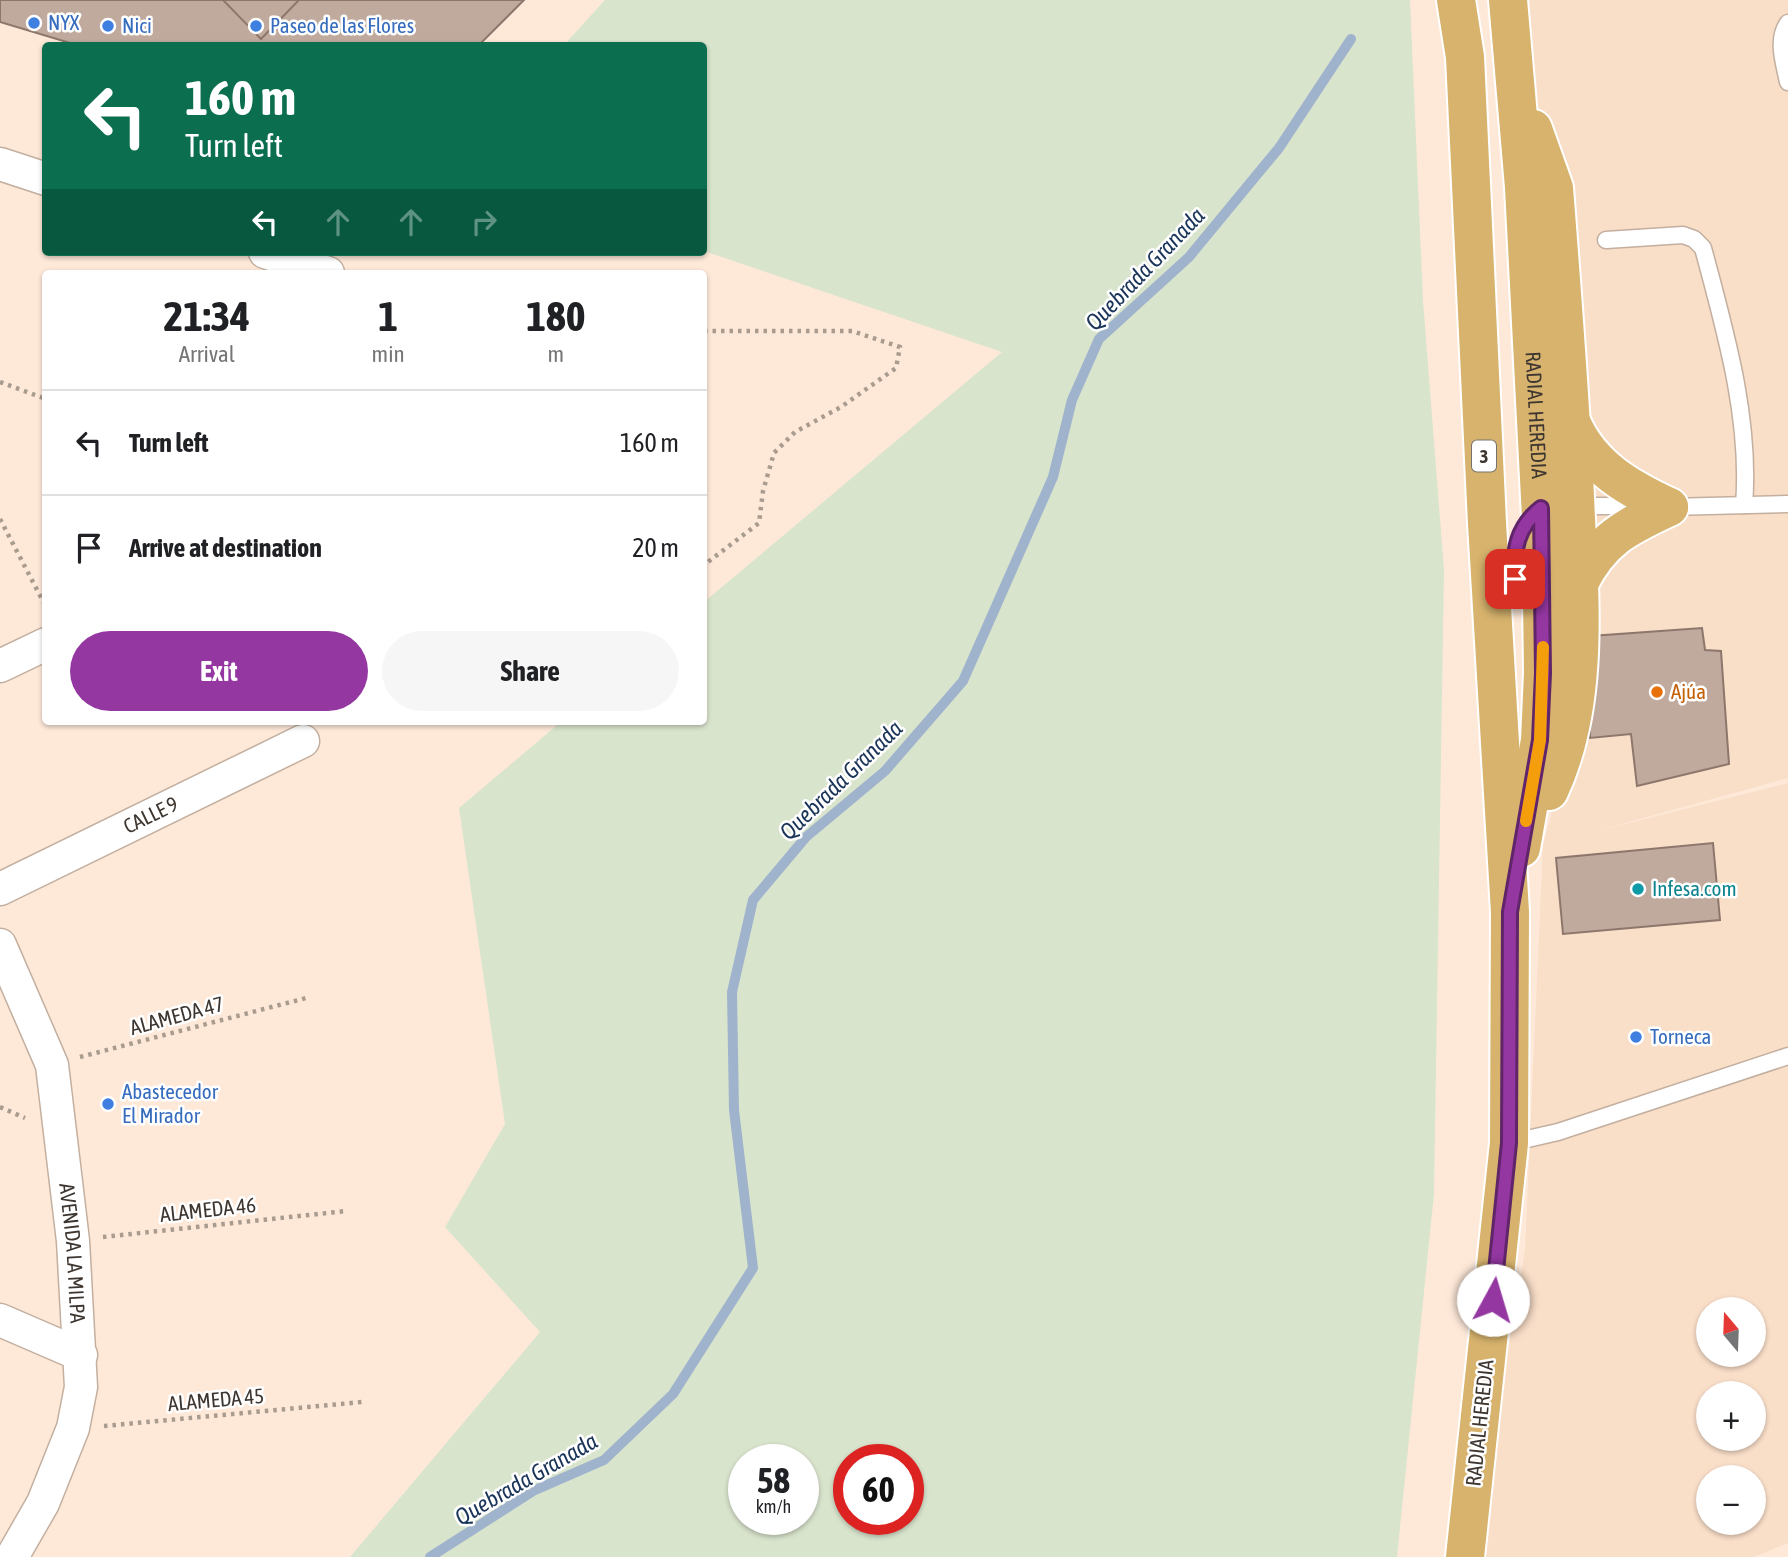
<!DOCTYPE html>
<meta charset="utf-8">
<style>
:root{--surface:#fff;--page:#f6f6f6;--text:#202124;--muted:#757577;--line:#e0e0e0;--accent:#9437a1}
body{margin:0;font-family:"Asap Condensed",sans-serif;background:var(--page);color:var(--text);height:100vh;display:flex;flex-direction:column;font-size:26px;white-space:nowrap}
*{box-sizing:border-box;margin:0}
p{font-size:23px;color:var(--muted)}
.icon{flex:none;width:38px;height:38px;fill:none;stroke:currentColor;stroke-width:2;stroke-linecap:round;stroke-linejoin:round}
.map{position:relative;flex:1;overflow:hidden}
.details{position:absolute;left:42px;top:270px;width:665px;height:455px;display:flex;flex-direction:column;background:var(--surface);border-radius:7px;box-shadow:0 2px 5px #0004}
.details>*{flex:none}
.top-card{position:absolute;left:42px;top:42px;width:665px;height:214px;border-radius:7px;box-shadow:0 2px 5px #0004;background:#0b6e4f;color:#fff;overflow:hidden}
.needle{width:46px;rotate:341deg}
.controls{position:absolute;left:1696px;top:1297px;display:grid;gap:14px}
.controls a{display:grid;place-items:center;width:70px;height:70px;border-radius:50%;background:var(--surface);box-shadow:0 2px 5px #0004;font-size:35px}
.speed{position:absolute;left:728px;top:1444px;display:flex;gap:14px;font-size:35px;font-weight:700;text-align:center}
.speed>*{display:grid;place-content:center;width:91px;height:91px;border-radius:50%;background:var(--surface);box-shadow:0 2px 5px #0004;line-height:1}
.speed small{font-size:18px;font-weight:400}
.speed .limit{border:10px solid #d22;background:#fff;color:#111}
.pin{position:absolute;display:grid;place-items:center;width:60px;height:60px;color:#fff;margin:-30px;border-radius:14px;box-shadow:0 4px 10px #0006}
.me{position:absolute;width:77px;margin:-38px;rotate:6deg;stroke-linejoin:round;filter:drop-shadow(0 0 5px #0008)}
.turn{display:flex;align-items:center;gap:24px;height:147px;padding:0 28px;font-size:32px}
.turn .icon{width:91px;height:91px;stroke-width:2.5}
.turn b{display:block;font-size:49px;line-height:60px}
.lanes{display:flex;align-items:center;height:66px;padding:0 28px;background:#0003;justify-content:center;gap:35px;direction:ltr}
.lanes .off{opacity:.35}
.eta{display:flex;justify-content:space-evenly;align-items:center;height:119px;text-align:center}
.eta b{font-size:42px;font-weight:700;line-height:49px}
.button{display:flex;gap:14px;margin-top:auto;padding:14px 28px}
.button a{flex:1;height:80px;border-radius:42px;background:var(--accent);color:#fff;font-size:28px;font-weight:700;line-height:80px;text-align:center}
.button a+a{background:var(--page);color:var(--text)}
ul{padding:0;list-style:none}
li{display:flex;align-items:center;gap:21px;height:105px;padding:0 28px;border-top:2px solid var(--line)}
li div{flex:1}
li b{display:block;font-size:26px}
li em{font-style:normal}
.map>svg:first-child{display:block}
.built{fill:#f9dec8;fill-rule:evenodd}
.green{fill:#d9e4cd;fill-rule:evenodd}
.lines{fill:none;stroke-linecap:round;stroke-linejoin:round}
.stream{stroke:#a0b3cc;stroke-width:10}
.building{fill:#c0a99d;stroke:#8d776c;stroke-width:2}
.service-casing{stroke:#c3af9f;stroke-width:19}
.minor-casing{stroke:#c3af9f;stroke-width:35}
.primary-casing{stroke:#fff;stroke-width:42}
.path{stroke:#aa9b8f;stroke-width:4.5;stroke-dasharray:3.5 5;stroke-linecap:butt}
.service{stroke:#fff;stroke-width:16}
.minor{stroke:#fff;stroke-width:32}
.primary{stroke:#d7b36d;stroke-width:38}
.route-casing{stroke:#602469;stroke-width:18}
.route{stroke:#9437a1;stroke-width:12}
.slow{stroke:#f59e0b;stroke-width:12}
.shop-dot{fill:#3f7fe0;stroke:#fff;stroke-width:2.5}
.food-dot{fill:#e8710a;stroke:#fff;stroke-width:2.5}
.culture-dot{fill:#0f9aa8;stroke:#fff;stroke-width:2.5}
.labels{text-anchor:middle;stroke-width:5;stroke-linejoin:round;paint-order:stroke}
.shield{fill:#fff;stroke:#78726e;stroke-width:2}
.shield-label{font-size:19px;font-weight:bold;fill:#3e3630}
.shop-label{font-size:21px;fill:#366cbe;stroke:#fff;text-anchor:start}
.street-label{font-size:21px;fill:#3e3630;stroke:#fff}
.food-label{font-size:21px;fill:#c56008;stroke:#fff;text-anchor:start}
.culture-label{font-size:21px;fill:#0d838f;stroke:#fff;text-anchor:start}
.water-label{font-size:23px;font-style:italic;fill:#193458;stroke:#fff}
</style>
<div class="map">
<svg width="1788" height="1557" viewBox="0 0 1788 1557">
<rect width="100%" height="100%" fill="#fee9d9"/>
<!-- built -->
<path class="built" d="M1526,0h262v778l-195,54 195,-49v760l-34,14h-280l51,-307 18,-405 23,-84zM1708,1309h46v45h-46zM1708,1393h46v45h-46zM1708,1477h46v45h-46z"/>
<!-- green -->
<path class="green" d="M605,0h805l13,300 21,270 -10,624 -37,363h-1047l190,-225 -95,-105 60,-103 -46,-316 103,-87h142v-119l298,-250 -298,-101v-205l-140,-1zM744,1460h59v59h-59zM849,1460h59v59h-59z"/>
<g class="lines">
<!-- stream -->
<polyline class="stream" points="430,1557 533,1491 604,1460 673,1394 753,1268 734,1110 732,992 753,900 806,837 885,771 963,681 1053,477 1072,400 1099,339 1189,257 1279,148 1351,39"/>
</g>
<!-- building -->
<g class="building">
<polygon points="0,0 524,0 478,46 80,46 0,22"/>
<polygon points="223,0 299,0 261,39"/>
<polygon points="1702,628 1705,650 1721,651 1729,764 1637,786 1631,734 1590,738 1591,636"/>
<polygon points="1713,843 1720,920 1563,934 1556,858"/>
</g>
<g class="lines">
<defs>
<g id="service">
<path d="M1788,23c-12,17 -4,39 0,59"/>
<path d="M1606,240l77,-5 11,4 9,9c22,82 48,171 41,257"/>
<polyline points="1575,506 1646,506"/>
<polyline points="1669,507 1788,504"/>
<polyline points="1510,1143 1558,1132 1788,1056"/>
</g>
<g id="minor">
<polyline points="0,164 46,179"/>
<polyline points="265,252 328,273"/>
<polyline points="0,666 46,644"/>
<path id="s1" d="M0,889l303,-148"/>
<path id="s2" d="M0,945l52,120 21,176 8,146 -8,41 -30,75 -31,54"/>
<polyline points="0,1320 81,1355"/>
</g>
<g id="primary">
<polyline points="1456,0 1465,57 1487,523 1510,912 1509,1143 1465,1557"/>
<path id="s3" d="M1508,0l16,187 17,330 2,156 -3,67 -19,108"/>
<path d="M1533,129l21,59c8,103 16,206 21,309 4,96 16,205 -26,294"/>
<path d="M1572,424c19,43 56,64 97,83"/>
<path d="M1579,583c22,-44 47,-56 90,-76"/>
</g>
</defs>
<!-- service casing -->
<use href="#service" class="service-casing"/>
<!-- minor casing -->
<use href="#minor" class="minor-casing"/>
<!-- primary casing -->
<use href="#primary" class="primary-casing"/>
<!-- path -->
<g class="path">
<polyline points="704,331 852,331 900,347 896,368 841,407 795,432 774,453 763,491 759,523 704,565"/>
<polyline points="0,382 46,399"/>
<polyline points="0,519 46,607"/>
<polyline points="80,1057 310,997"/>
<polyline points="0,1107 25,1118"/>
<polyline points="103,1237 346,1211"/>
<polyline points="104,1426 362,1402"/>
</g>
<!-- service -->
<use href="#service" class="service"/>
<!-- minor -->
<use href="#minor" class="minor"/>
<!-- primary -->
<use href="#primary" class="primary"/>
</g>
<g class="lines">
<defs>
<path id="route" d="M1493,1300l16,-157 1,-231 30,-172 3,-67 -2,-165c-24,19 -28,42 -26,71"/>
</defs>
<!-- route casing -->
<use href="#route" class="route-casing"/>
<!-- route -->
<use href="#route" class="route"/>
<!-- slow -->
<polyline class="slow" points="1526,821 1540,740 1543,647"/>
</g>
<!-- markers -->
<g class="shop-dot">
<circle cx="34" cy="23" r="7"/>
<circle cx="108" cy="26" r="7"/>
<circle cx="256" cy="26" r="7"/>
<circle cx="1636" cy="1037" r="7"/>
<circle cx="108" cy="1104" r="7"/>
</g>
<circle class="food-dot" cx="1657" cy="692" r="7"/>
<circle class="culture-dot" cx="1638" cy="889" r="7"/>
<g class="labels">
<!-- shield labels -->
<rect class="shield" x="1472" y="440.5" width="24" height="31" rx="5"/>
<g class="shield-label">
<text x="1484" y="463">3</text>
</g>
<!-- shop labels -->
<g class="shop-label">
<text x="48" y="30">NYX</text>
<text x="122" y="33">Nici</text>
<text x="270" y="33">Paseo de las Flores</text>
<text x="1650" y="1044">Torneca</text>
<text x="122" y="1099">Abastecedor<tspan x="122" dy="24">El Mirador</tspan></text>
</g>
<!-- street labels -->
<g class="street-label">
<text dy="7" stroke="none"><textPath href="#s3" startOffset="416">RADIAL HEREDIA</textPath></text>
<text dy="7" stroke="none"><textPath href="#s1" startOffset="168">CALLE 9</textPath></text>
<text transform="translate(177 1016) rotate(-15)" y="7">ALAMEDA 47</text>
<text transform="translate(208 1210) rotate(-6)" y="7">ALAMEDA 46</text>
<text dy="7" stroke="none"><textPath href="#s2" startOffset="320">AVENIDA LA MILPA</textPath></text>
<text transform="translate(216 1400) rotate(-5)" y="7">ALAMEDA 45</text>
<text transform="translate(1480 1423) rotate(-84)" y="7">RADIAL HEREDIA</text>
</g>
<!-- food labels -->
<g class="food-label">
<text x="1671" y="699">Ajúa</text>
</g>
<!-- culture labels -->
<g class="culture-label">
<text x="1652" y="896">Infesa.com</text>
</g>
<!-- water labels -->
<g class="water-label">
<text transform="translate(1145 269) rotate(-46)" y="8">Quebrada Granada</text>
<text transform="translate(841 780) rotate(-44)" y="8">Quebrada Granada</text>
<text transform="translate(526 1479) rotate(-30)" y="8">Quebrada Granada</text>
</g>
</g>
</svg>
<div class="controls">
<a><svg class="needle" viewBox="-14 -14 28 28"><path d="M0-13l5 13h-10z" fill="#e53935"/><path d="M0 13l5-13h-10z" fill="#757577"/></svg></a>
<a>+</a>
<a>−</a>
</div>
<div class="speed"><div>58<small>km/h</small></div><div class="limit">60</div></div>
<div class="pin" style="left:1515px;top:579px;background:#d93025"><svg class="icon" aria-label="arrive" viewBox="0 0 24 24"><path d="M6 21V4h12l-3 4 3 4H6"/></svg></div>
<svg class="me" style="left:1493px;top:1300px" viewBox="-20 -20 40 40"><circle r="19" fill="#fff"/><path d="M0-13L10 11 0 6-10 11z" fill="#9437a1"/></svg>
<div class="top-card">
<div class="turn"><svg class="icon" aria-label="left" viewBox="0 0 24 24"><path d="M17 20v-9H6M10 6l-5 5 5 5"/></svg><div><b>160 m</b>Turn left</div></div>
<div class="lanes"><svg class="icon" aria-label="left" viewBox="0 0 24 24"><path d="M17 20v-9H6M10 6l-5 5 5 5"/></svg><svg class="icon off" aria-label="ahead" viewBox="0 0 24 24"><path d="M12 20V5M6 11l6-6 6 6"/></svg><svg class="icon off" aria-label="ahead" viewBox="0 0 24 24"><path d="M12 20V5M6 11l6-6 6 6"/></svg><svg class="icon off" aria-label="right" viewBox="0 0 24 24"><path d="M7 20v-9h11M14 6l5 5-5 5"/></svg></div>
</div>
<section class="details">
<div class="eta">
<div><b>21:34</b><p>Arrival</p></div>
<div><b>1</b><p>min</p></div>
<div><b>180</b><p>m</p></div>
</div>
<ul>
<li><svg class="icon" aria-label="left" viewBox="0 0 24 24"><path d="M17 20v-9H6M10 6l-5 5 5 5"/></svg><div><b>Turn left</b></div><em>160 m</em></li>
<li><svg class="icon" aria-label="arrive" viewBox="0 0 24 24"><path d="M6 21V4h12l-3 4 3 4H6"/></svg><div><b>Arrive at destination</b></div><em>20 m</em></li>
</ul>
<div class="button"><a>Exit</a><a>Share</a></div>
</section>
</div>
